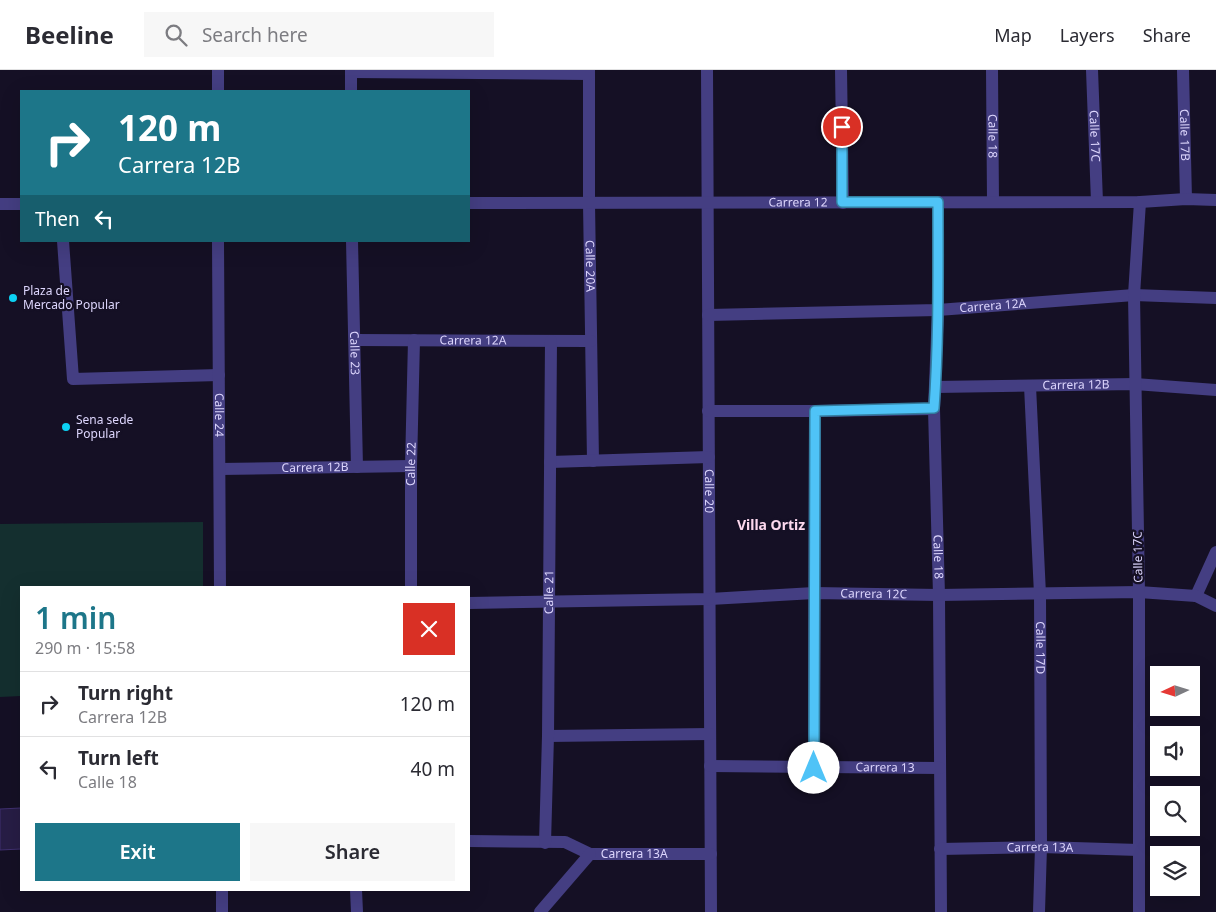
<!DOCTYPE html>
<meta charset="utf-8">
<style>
:root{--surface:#fff;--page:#f7f7f7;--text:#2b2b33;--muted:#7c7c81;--line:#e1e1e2;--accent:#1d7689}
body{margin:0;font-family:"Noto Sans",sans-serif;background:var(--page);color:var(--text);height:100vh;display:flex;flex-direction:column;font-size:19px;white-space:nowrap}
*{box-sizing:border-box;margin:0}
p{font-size:16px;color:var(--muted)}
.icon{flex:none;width:28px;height:28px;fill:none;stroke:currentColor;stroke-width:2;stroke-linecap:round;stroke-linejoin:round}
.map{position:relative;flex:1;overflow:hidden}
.panel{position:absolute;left:20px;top:516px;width:450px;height:305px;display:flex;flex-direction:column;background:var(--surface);border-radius:0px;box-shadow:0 5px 20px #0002}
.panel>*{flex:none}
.guide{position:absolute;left:20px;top:20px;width:450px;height:152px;border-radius:0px;box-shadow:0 5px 20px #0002;background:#1d7689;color:#fff;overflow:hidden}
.needle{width:32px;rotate:266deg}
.controls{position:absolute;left:1150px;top:596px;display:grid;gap:10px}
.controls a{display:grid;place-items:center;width:50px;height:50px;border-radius:0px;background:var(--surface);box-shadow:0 5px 20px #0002;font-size:25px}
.pin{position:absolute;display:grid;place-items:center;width:42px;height:42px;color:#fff;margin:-21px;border:2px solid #fff;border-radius:50%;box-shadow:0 1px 5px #0007}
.me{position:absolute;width:55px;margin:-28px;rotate:0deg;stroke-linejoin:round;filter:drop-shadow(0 0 4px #0008)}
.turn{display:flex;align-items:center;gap:18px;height:105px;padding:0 15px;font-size:22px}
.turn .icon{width:65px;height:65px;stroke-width:2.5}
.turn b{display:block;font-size:35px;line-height:42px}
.then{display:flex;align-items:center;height:48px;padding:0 15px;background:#0003;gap:10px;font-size:19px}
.round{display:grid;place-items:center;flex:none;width:52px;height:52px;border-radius:0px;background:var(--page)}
.summary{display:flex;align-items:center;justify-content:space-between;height:85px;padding:0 15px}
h1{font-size:30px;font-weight:600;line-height:38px;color:var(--accent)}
.cta{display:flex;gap:10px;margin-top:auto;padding:10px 15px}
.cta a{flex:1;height:58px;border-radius:0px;background:var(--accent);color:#fff;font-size:20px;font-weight:600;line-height:58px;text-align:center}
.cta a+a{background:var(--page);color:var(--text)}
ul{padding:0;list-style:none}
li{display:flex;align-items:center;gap:15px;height:65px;padding:0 15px;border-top:1px solid var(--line)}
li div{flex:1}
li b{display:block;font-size:19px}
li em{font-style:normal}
header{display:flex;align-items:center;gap:30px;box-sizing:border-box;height:70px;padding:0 25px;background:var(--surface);border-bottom:1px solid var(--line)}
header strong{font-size:24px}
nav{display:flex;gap:28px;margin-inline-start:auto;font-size:18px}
.search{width:350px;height:45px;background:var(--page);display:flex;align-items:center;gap:12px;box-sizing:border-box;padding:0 18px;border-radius:0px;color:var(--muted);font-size:19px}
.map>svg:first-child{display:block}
.green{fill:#142f2f}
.building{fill:#271d45;stroke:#403070}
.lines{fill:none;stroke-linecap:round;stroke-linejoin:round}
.minor{stroke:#443e82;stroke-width:12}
.tertiary{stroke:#443e82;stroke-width:12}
.route-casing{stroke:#337fa1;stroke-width:12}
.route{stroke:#4fc3f7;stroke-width:9}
.poi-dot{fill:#0cd1f3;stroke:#151025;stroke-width:2}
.labels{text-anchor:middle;stroke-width:4.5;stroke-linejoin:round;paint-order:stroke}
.street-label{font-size:12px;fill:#ddd6fd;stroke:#151025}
.poi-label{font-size:12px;fill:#ddd6fd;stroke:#151025;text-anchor:start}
.neighbourhood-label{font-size:14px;font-weight:bold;fill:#fdd8ee;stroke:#151025}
</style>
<header>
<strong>Beeline</strong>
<div class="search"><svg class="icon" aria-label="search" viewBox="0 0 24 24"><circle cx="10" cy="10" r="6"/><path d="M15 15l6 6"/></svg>Search here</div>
<nav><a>Map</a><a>Layers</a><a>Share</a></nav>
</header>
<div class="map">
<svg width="1216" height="842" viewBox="0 0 1216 842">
<rect width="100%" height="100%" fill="#151025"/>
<!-- green -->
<polygon class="green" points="203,452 203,517 21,518 21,626 0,627 0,454"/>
<!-- building -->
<polygon class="building" points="21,738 21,779 0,780 0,739"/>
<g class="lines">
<!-- minor -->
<g class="minor">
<path id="s1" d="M589,0v133l4,258"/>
<path id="s2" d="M707,0l4,842"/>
<polyline points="841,0 843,133"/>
<path id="s3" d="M1092,0l5,132"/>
<path id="s4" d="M1183,0l3,129"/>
<polyline points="351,2 589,4"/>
<polyline points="218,21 218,0"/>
<polyline points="351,21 351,0"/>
<path id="s5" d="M938,132v108l-4,99 5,186 2,317"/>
<polyline points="63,171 73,309 219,305"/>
<path id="s6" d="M352,171l5,226"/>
<path id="s7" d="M708,245l230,-5 196,-15 82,3"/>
<path id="s8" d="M355,270l236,1"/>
<path id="s9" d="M1030,316l10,208 1,253 -2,65"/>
<path id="s10" d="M935,317l200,-3 81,6"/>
<polyline points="708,341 815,341 934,339"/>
<polyline points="550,392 709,387"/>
<path id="s11" d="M220,399l191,-3"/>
<path id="s12" d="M411,518v-122l3,-126"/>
<polyline points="1196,526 1216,482"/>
<path id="s13" d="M469,533l241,-4 104,-6 125,2 200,-3 57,4 20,10"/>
<polyline points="548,666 710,664"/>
<path id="s14" d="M710,696l230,2"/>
<polyline points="814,698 815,341"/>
<path id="s15" d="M469,771l96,1 25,12h121"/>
<path id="s16" d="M545,773l3,-107 3,-395"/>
<path id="s17" d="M940,779l101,-2 98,3"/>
<polyline points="356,820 357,842"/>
<polyline points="540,842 590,784"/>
<polyline points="1139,842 1139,522 1134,225 1140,132"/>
</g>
<!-- tertiary -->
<g class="tertiary">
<path id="s18" d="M992,0l1,132"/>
<path id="s19" d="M469,133l671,-1 46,-3 30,1"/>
<polyline points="0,134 21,134"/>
<path id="s20" d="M218,171l2,347"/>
<polyline points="222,820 222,842"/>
</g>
</g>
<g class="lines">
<defs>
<path id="route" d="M814,698l1,-357 119,-3c5,-68 4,-137 4,-206h-96v-75"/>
</defs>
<!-- route casing -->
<use href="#route" class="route-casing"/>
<!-- route -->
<use href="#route" class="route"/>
</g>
<!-- markers -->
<g class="poi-dot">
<circle cx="13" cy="228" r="5"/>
<circle cx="66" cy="357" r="5"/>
</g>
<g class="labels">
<!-- street labels -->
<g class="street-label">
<text dy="4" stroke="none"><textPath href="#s4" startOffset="65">Calle 17B</textPath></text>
<text dy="4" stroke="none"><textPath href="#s18" startOffset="66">Calle 18</textPath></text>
<text dy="4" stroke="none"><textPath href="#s3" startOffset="66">Calle 17C</textPath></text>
<text dy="4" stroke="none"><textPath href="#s19" startOffset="329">Carrera 12</textPath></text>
<text dy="4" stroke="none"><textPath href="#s1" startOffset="196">Calle 20A</textPath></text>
<text dy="4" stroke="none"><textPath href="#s7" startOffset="285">Carrera 12A</textPath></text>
<text dy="4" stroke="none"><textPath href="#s8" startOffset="118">Carrera 12A</textPath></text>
<text dy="4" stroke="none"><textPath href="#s6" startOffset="112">Calle 23</textPath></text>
<text dy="4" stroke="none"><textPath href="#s10" startOffset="141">Carrera 12B</textPath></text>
<text dy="4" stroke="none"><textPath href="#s20" startOffset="174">Calle 24</textPath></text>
<text dy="4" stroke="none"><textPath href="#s12" startOffset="124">Calle 22</textPath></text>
<text dy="4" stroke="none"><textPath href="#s11" startOffset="95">Carrera 12B</textPath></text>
<text dy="4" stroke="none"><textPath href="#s2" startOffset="421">Calle 20</textPath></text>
<text dy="4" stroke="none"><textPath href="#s5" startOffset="355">Calle 18</textPath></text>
<text transform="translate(1138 487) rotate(-91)" y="4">Calle 17C</text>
<text dy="4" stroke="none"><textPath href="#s16" startOffset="251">Calle 21</textPath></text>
<text dy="4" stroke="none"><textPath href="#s13" startOffset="405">Carrera 12C</textPath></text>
<text dy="4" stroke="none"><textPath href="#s9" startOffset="262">Calle 17D</textPath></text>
<text dy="4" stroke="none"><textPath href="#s14" startOffset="175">Carrera 13</textPath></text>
<text dy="4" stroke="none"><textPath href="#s17" startOffset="100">Carrera 13A</textPath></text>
<text dy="4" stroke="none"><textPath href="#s15" startOffset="168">Carrera 13A</textPath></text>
</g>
<!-- poi labels -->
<g class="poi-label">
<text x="23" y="225">Plaza de<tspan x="23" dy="14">Mercado Popular</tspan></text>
<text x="76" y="354">Sena sede<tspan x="76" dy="14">Popular</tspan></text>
</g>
<!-- neighbourhood labels -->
<g class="neighbourhood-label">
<text x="771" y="460">Villa Ortiz</text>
</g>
</g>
</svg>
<div class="controls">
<a><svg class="needle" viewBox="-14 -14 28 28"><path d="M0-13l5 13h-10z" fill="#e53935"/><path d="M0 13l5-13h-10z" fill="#7c7c81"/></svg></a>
<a><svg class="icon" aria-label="sound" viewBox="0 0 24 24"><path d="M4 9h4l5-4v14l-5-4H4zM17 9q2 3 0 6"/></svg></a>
<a><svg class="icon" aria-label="search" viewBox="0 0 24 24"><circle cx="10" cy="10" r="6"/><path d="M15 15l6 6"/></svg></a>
<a><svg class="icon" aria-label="layers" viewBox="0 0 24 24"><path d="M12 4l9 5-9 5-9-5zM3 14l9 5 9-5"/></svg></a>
</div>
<div class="pin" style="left:842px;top:57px;background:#d93025"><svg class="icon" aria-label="arrive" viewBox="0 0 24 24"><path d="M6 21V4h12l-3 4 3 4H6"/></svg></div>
<svg class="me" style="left:814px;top:698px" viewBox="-20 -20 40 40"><circle r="19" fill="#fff"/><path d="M0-13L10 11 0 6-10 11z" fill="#4fc3f7"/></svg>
<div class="guide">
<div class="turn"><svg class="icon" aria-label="right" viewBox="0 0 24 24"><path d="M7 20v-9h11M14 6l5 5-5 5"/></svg><div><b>120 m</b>Carrera 12B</div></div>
<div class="then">Then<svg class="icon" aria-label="left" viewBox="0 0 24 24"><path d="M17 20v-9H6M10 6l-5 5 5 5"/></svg></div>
</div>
<section class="panel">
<div class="summary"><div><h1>1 min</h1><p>290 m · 15:58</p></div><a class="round" style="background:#d93025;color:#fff"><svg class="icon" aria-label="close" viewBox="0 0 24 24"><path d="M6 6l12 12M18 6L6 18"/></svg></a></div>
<ul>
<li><svg class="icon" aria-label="right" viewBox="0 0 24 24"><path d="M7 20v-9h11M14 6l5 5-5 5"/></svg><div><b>Turn right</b><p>Carrera 12B</p></div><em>120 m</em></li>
<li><svg class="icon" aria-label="left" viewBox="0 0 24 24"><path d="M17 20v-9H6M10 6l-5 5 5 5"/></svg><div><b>Turn left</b><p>Calle 18</p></div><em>40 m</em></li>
</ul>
<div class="cta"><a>Exit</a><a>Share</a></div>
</section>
</div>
